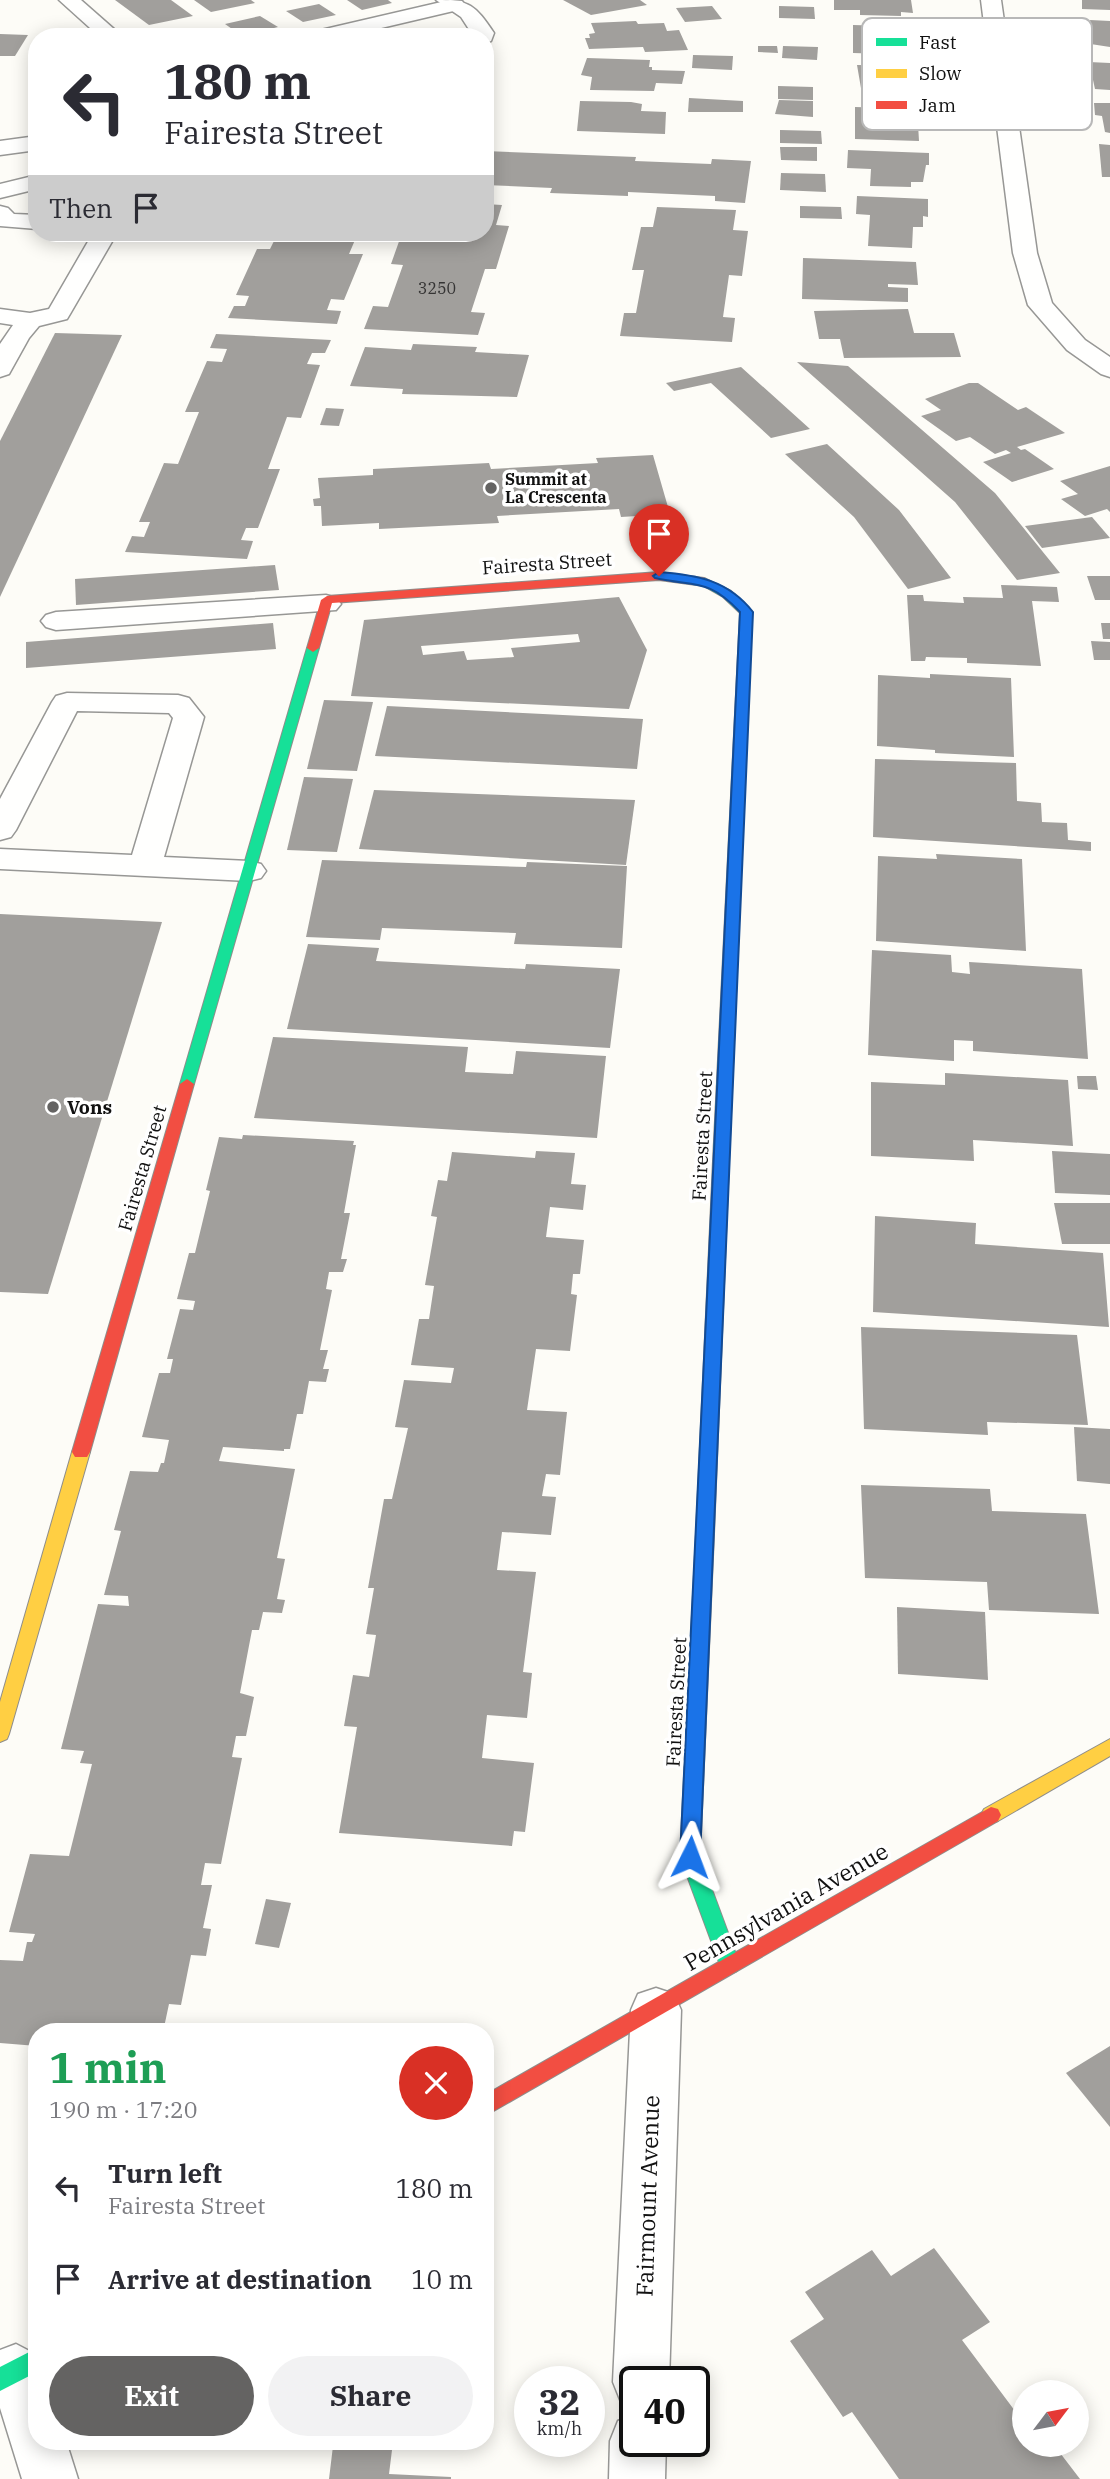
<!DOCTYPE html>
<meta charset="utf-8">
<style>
:root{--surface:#fff;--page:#f2f2f3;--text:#2b2b33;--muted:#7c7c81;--accent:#646362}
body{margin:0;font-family:"IBM Plex Serif",serif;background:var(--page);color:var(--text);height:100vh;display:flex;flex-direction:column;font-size:26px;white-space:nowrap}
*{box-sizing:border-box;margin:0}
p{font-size:23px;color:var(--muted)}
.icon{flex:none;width:38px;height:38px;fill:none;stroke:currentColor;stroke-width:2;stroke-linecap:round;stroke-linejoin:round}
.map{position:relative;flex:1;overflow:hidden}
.panel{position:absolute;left:28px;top:2023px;width:466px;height:427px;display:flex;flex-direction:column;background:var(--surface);border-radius:28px;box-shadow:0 4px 18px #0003}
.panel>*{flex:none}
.top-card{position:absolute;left:28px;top:28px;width:466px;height:214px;border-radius:28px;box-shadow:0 4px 18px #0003;background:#fff;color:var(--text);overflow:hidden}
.needle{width:46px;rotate:58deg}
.buttons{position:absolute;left:1012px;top:2380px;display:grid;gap:14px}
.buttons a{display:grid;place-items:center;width:77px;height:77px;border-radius:50%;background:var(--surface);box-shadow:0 4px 18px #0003;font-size:35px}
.speed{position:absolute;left:514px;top:2366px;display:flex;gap:14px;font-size:35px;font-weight:700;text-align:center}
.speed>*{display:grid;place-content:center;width:91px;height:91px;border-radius:50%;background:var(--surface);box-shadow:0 4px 18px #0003;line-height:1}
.speed small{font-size:18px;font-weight:400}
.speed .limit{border:4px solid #111;border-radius:10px;background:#fff;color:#111}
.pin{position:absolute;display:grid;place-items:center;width:60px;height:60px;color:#fff;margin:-72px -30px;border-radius:50% 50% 50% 0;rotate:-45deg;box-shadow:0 0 7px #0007}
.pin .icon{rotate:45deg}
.me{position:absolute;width:77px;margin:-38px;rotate:3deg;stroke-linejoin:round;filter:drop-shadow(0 0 5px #0008)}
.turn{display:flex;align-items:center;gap:24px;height:147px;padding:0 21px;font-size:32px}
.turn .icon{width:91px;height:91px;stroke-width:2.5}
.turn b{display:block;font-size:49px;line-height:60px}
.then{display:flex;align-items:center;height:66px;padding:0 21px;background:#0003;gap:14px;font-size:26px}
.round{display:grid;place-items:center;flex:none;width:74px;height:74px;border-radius:37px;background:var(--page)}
.overview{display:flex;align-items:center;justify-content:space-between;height:119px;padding:0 21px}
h1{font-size:42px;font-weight:700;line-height:52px;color:#1e9e55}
.cta{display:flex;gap:14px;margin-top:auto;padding:14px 21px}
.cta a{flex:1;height:80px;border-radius:42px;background:var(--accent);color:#fff;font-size:28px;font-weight:700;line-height:80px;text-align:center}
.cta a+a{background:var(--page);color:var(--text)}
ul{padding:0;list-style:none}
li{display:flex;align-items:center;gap:21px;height:91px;padding:0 21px}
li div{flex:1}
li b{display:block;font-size:26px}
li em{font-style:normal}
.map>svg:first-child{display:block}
.building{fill:#a19f9c;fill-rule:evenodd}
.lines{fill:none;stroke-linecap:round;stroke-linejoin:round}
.lane-casing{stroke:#979795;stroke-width:3}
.street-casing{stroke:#979795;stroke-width:3}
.fast-casing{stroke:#8e8d8b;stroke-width:2}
.slow-casing{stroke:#8e8d8b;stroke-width:2}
.jam-casing{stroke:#8e8d8b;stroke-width:2}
.lane{fill:#fffffe;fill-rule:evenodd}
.street{fill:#fffffe;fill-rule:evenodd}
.fast{fill:#16e098;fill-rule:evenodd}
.slow{fill:#ffcf43;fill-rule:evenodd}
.jam{fill:#f24e42;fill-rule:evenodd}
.route{fill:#1a73e8;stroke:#114b97;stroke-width:2}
.poi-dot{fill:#646362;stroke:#fff;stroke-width:2.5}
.labels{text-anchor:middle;stroke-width:7;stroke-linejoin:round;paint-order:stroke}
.number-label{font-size:16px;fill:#353434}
.far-poi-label{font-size:16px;font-weight:bold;fill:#111;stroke:#fff;text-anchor:start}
.street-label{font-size:19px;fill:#111;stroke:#fff}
.poi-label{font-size:19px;font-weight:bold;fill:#111;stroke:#fff;text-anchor:start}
.near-street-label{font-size:23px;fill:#111;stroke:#fff}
.key{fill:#fff;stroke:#b8b8b8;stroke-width:2}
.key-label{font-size:19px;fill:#111}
</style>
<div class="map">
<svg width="1110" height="2479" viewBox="0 0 1110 2479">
<rect width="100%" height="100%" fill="#fdfcf7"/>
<!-- building -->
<g class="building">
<polygon points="115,0 171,0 193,16 149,25"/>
<polygon points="194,0 251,0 255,3 211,12"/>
<polygon points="347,0 388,0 392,3 362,10"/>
<polygon points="563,0 640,0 647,5 591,15"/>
<polygon points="834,0 911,0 913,13 901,12 901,16 860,15 860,10 834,10"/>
<polygon points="1082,0 1110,0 1110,10 1082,9"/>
<polygon points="319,4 336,15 303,22 286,11"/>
<polygon points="712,6 722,19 685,22 676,8"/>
<polygon points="779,6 814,7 815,19 779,18"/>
<polygon points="260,16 278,27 242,36 225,24"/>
<polygon points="1090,20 1110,21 1110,47 1084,43 1082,29 1092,30"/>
<polygon points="636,21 638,24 664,23 667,31 679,30 688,50 645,52 643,47 589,49 585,38 590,38 589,34 595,33 591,23"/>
<polygon points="853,25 924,27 924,42 917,41 918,55 853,53"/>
<polygon points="202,29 213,37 173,37 173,36"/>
<polygon points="0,34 28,35 15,56 0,56"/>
<polygon points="758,46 777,46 778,53 758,52"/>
<polygon points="783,46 818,47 817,60 782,58"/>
<polygon points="693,55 733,56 732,70 692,68"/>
<polygon points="587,58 650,60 649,67 652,67 652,70 685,71 682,84 656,83 654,91 590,90 592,77 581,75"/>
<polygon points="1089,62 1110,63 1110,90 1095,89"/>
<polygon points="857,65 918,66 922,84 911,83 913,89 899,89 900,94 862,94"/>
<polygon points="778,86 813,87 813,100 778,99"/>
<polygon points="689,98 743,101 743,112 688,112"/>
<polygon points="779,100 813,101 813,117 775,114"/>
<polygon points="580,101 631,102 642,104 641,111 666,112 665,134 577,131"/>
<polygon points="1094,103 1110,103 1110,133 1105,132 1102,116 1095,115"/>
<polygon points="855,107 926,109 926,124 918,124 919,141 855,139"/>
<polygon points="780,130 821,131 822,144 780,143"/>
<polygon points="1099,144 1110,145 1110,177 1102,177"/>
<polygon points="780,147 817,147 817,161 781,160"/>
<polygon points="848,150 929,153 929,165 926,165 923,182 911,182 911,187 870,186 871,169 847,168"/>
<polygon points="485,151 636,157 635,161 711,164 712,159 751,161 745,203 715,201 715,196 628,192 628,196 550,193 552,188 485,185"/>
<polygon points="781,173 825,174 826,192 780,190"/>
<polygon points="857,196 928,199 928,217 923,216 923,227 913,227 912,248 868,246 870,215 856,214"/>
<polygon points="485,204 502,205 496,225 509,226 496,269 485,269 471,312 485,313 478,335 364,329 373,306 388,307 403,265 391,264 402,233 485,233"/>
<polygon points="800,206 841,207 842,219 800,218"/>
<polygon points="657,207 736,210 733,230 748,231 742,276 729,275 723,317 735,318 732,342 620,336 624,313 636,313 644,270 632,270 641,227 653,227"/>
<polygon points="278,233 358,233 349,254 363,254 344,300 331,299 327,310 341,311 337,324 228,318 234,306 245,306 249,296 236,295 257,249 270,249"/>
<polygon points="803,258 916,262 918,285 888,284 888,287 908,288 908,302 802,299"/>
<polygon points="908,309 914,333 954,333 961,357 844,358 840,339 819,339 814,311"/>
<polygon points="55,333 122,335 0,597 0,441"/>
<polygon points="216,334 331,340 325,353 312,353 307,364 320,365 301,418 287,417 268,469 280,469 258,528 246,528 241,540 253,541 247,559 125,552 132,536 144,537 150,522 139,522 164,463 178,464 199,412 185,412 207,361 222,362 227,349 210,348"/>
<polygon points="413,344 477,347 475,352 529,355 517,397 402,394 403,389 350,386 365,347 411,350"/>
<polygon points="797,362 848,366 995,493 1060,573 1017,580 955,502"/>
<polygon points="741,367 810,429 771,438 711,383 674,391 666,383"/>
<polygon points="969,383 978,383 1018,410 1026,407 1065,433 1017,447 1021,450 1025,449 1054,469 1012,482 983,462 1011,453 1006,450 995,454 970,437 956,441 921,416 941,410 925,399"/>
<polygon points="326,408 344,409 339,426 320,425"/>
<polygon points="827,444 899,510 951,578 908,589 854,517 785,454"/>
<polygon points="653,455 670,514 621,517 619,509 497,516 499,523 379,529 379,523 322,526 321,506 314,506 313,499 320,498 318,478 373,475 373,469 489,463 491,469 598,463 596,458"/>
<polygon points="1110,466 1110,512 1107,509 1085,516 1061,499 1078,494 1060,481"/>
<polygon points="1092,517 1110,538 1042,548 1025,526"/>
<polygon points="275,565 279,590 76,605 75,579"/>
<polygon points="1087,576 1110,576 1110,600 1095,600"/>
<polygon points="1001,585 1057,587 1059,602 1032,601 1041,666 967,663 967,658 926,657 925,661 911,661 907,595 923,595 924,601 964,603 963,597 1003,598"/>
<path d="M619,597l28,53 -18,59 -278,-13 13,-76zM578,634l2,8 -69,6 3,9 -47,3 -3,-9 -41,4 -2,-9z"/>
<polygon points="273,623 276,649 26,668 26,642"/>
<polygon points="1101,623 1110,623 1110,639 1103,639"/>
<polygon points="1091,641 1110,642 1110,660 1094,660"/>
<polygon points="930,674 1011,678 1014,757 935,753 935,750 877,746 878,675 930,678"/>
<polygon points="324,700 373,702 357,771 307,769"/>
<polygon points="387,706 643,719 637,769 375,756"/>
<polygon points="875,759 1016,763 1017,801 1041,803 1042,822 1067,823 1068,840 1091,842 1091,851 873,837"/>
<polygon points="304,777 353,779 337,852 287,850"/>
<polygon points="374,790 635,800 626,865 359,849"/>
<polygon points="936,854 1022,859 1026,951 876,941 878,856 937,859"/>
<polygon points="322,860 526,867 527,862 627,866 622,948 514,944 516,933 382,928 380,940 306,937"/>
<polygon points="0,914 162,922 48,1294 0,1292"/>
<polygon points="308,944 379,948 376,961 525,969 526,964 620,969 610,1048 287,1029"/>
<polygon points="872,950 951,955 952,972 970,974 969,962 1082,969 1088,1059 973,1051 973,1041 954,1040 954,1061 868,1055"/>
<polygon points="273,1037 468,1047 465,1072 513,1074 516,1051 606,1056 597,1138 254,1118"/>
<polygon points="945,1073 1068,1080 1073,1146 973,1140 974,1161 871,1156 871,1082 945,1085"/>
<polygon points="1077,1076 1096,1076 1098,1090 1078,1089"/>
<polygon points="243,1135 354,1141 353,1145 356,1145 344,1213 350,1213 341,1259 347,1259 343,1272 329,1272 326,1289 332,1290 320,1350 328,1350 323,1369 329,1369 326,1382 309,1381 303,1414 297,1414 290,1449 284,1449 284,1451 223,1447 219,1461 295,1469 277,1558 285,1559 277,1599 285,1600 282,1613 263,1612 259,1630 252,1630 240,1693 254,1697 246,1736 236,1736 232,1757 242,1758 221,1864 205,1863 201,1885 212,1885 203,1928 211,1929 206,1956 191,1955 181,2005 169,2004 163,2032 37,2032 37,2046 0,2043 0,1960 23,1961 27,1942 32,1942 35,1934 9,1932 30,1854 69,1856 92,1764 80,1763 84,1751 61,1749 98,1604 129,1606 128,1596 104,1595 121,1531 114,1530 130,1471 158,1472 161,1463 164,1463 169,1440 142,1437 159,1373 170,1373 173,1359 167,1359 180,1309 193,1310 195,1301 177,1299 189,1253 195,1253 210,1191 206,1190 219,1137 242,1139"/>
<polygon points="536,1151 575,1153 571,1184 586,1185 583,1210 550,1207 546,1237 584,1240 580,1274 573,1274 571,1294 577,1295 570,1351 536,1349 527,1410 567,1412 560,1475 546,1474 542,1496 556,1497 551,1535 502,1532 497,1570 536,1572 523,1672 532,1673 527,1718 487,1715 482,1758 534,1763 525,1832 514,1831 512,1846 339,1833 357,1727 344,1726 353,1675 369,1677 376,1635 366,1634 374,1588 368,1588 384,1499 392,1499 408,1428 395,1427 404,1380 451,1383 454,1368 411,1365 419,1319 429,1319 434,1286 425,1285 437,1217 431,1216 438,1180 447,1181 452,1152 535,1158"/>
<polygon points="1052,1151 1110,1154 1110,1195 1055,1193"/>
<polygon points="1054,1203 1110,1203 1110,1244 1062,1244"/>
<polygon points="875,1216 976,1223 975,1244 1103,1253 1109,1327 873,1312"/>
<polygon points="861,1327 1077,1335 1088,1425 987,1422 988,1435 864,1429"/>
<polygon points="1074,1427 1110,1429 1110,1484 1077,1481"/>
<polygon points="861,1485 990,1489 992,1511 1086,1514 1099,1614 989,1610 987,1582 865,1578"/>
<polygon points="897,1607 985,1612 988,1680 898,1674"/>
<polygon points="266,1899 291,1903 279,1948 255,1944"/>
<polygon points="1110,2046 1110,2127 1066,2073"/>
<polygon points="934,2248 990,2322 962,2340 1024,2423 1024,2445 1054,2445 1080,2479 899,2479 852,2412 843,2417 790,2341 824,2319 805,2292 872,2250 891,2276"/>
<polygon points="333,2446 392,2450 389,2474 451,2477 451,2479 329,2479"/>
</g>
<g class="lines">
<defs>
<g id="lane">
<polygon points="59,0 81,0 123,37 100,37"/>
<polygon points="450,0 462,1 465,5 462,9 343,37 305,37 308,33"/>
<polygon points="37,136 37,150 0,155 0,141"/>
<polygon points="37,175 37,189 0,198 0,184"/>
<polygon points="0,206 8,208 14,214 37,215 37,229 0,226"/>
<polygon points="93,233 117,233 70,314 67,319 39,326 29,338 9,374 0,377 0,344 13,325 0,323 0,309 30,313 49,309"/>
<polygon points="326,595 336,598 341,604 336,610 56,630 46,627 41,621 46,615 56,612"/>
<polygon points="67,693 178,695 189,698 204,717 164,857 249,861 261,864 266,871 261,878 249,881 0,869 0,849 132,855 173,718 169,713 77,711 16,830 11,837 0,840 0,799 52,702 56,696"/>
</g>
<g id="street">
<path d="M436,0c34,0 39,5 58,33l-3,8 -6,2v-6h-11l-13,-20z"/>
<polygon points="981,0 1001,0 1037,253 1052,303 1085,340 1110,357 1110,377 1101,374 1067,350 1028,305 1013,253"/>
<polygon points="656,1988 674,1994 681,2010 669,2382 635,2382 635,2407 621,2402 613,2382 631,2010 638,1994"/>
<polygon points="16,2344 37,2355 37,2441 66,2441 78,2479 22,2479 0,2408 0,2350"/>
<polygon points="635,2414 635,2441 666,2441 665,2479 609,2479 610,2441 618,2421"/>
</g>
<g id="fast">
<polygon points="704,578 731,591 752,612 729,1161 721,1166 713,1161 740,613 723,597 700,584 698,582"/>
<polygon points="313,644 319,648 194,1084 187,1089 182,1087 180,1084 307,648"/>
<polygon points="705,1527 711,1529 714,1534 700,1857 740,1965 737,1971 730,1974 723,1971 720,1965 680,1857 696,1534 699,1529"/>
<polygon points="37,2348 37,2372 0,2391 0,2367"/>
</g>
<g id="slow">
<polygon points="721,1156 729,1161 714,1534 711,1539 705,1541 699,1539 696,1534 713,1161"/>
<polygon points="81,1446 87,1447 90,1452 9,1734 7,1739 0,1742 0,1702 72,1452 75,1447"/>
<polygon points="1110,1739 1110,1756 998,1821 991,1823 984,1821 981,1815 984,1809"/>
</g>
<g id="jam">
<polygon points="659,572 704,578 710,582 704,586 659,580 332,603 319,648 313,652 307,648 321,600 327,596"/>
<polygon points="187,1079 194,1084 90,1452 87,1457 75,1457 72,1452 180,1084"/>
<polygon points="991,1807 998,1809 1001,1815 998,1821 485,2116 485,2095"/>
</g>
</defs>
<!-- lane casing -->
<use href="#lane" class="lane-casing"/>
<!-- street casing -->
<use href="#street" class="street-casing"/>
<!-- fast casing -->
<use href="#fast" class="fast-casing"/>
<!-- slow casing -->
<use href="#slow" class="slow-casing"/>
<!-- jam casing -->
<use href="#jam" class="jam-casing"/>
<!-- lane -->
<use href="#lane" class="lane"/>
<!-- street -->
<use href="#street" class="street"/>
<!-- fast -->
<use href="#fast" class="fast"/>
<!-- slow -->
<use href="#slow" class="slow"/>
<!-- jam -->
<use href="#jam" class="jam"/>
</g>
<!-- route -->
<path class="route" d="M659,572c38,3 69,8 94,40l-53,1245 -3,6 -7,2 -7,-2 -3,-6 60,-1245c-32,-34 -44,-25 -85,-34l-2,-2z"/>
<!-- markers -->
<g class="poi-dot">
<circle cx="491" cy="488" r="7"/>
<circle cx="53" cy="1107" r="7"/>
</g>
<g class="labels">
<!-- number labels -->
<g class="number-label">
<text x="437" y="294">3250</text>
</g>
<!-- far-poi labels -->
<g class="far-poi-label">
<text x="505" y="485">Summit at<tspan x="505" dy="18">La Crescenta</tspan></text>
</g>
<!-- street labels -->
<g class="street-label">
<text transform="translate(547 563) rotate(-4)" y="7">Fairesta Street</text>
<text transform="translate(702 1136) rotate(-87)" y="7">Fairesta Street</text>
<text transform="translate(142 1168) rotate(-74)" y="7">Fairesta Street</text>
<text transform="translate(676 1702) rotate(-87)" y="7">Fairesta Street</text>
</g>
<!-- poi labels -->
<g class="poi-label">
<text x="67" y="1114">Vons</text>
</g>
<!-- near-street labels -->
<g class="near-street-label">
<text transform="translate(786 1907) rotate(-30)" y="8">Pennsylvania Avenue</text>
<text transform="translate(648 2196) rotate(-88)" y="8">Fairmount Avenue</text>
</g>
</g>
<!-- legend -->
<rect x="862" y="18" width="230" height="112" rx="10" class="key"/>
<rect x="876" y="38" width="31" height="8" fill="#16e098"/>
<rect x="876" y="69" width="31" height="9" fill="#ffcf43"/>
<rect x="876" y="101" width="31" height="8" fill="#f24e42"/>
<g class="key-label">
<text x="919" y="49">Fast</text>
<text x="919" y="80">Slow</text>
<text x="919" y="112">Jam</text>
</g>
</svg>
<div class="buttons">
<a><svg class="needle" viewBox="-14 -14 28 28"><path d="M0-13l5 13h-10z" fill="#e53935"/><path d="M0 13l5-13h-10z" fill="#7c7c81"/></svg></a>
</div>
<div class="speed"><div>32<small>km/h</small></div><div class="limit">40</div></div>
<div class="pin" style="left:659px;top:576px;background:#d93025"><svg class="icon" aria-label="arrive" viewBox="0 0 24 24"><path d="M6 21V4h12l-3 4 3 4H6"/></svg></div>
<svg class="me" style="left:690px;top:1857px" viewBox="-20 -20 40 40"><path d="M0-17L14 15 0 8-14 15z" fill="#1a73e8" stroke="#fff" stroke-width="4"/></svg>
<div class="top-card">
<div class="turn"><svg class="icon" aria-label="left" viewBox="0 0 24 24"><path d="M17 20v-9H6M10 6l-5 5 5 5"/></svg><div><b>180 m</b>Fairesta Street</div></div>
<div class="then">Then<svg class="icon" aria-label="arrive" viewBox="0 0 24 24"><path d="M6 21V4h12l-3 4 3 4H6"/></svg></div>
</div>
<section class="panel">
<div class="overview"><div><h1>1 min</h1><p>190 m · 17:20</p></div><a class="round" style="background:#d93025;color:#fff"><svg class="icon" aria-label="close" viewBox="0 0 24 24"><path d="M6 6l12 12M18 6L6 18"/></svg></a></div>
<ul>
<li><svg class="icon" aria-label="left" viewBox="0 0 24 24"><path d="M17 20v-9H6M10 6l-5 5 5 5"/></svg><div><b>Turn left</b><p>Fairesta Street</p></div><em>180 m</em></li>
<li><svg class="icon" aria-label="arrive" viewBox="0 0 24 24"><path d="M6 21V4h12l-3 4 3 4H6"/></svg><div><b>Arrive at destination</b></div><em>10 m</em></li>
</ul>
<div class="cta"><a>Exit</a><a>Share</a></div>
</section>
</div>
